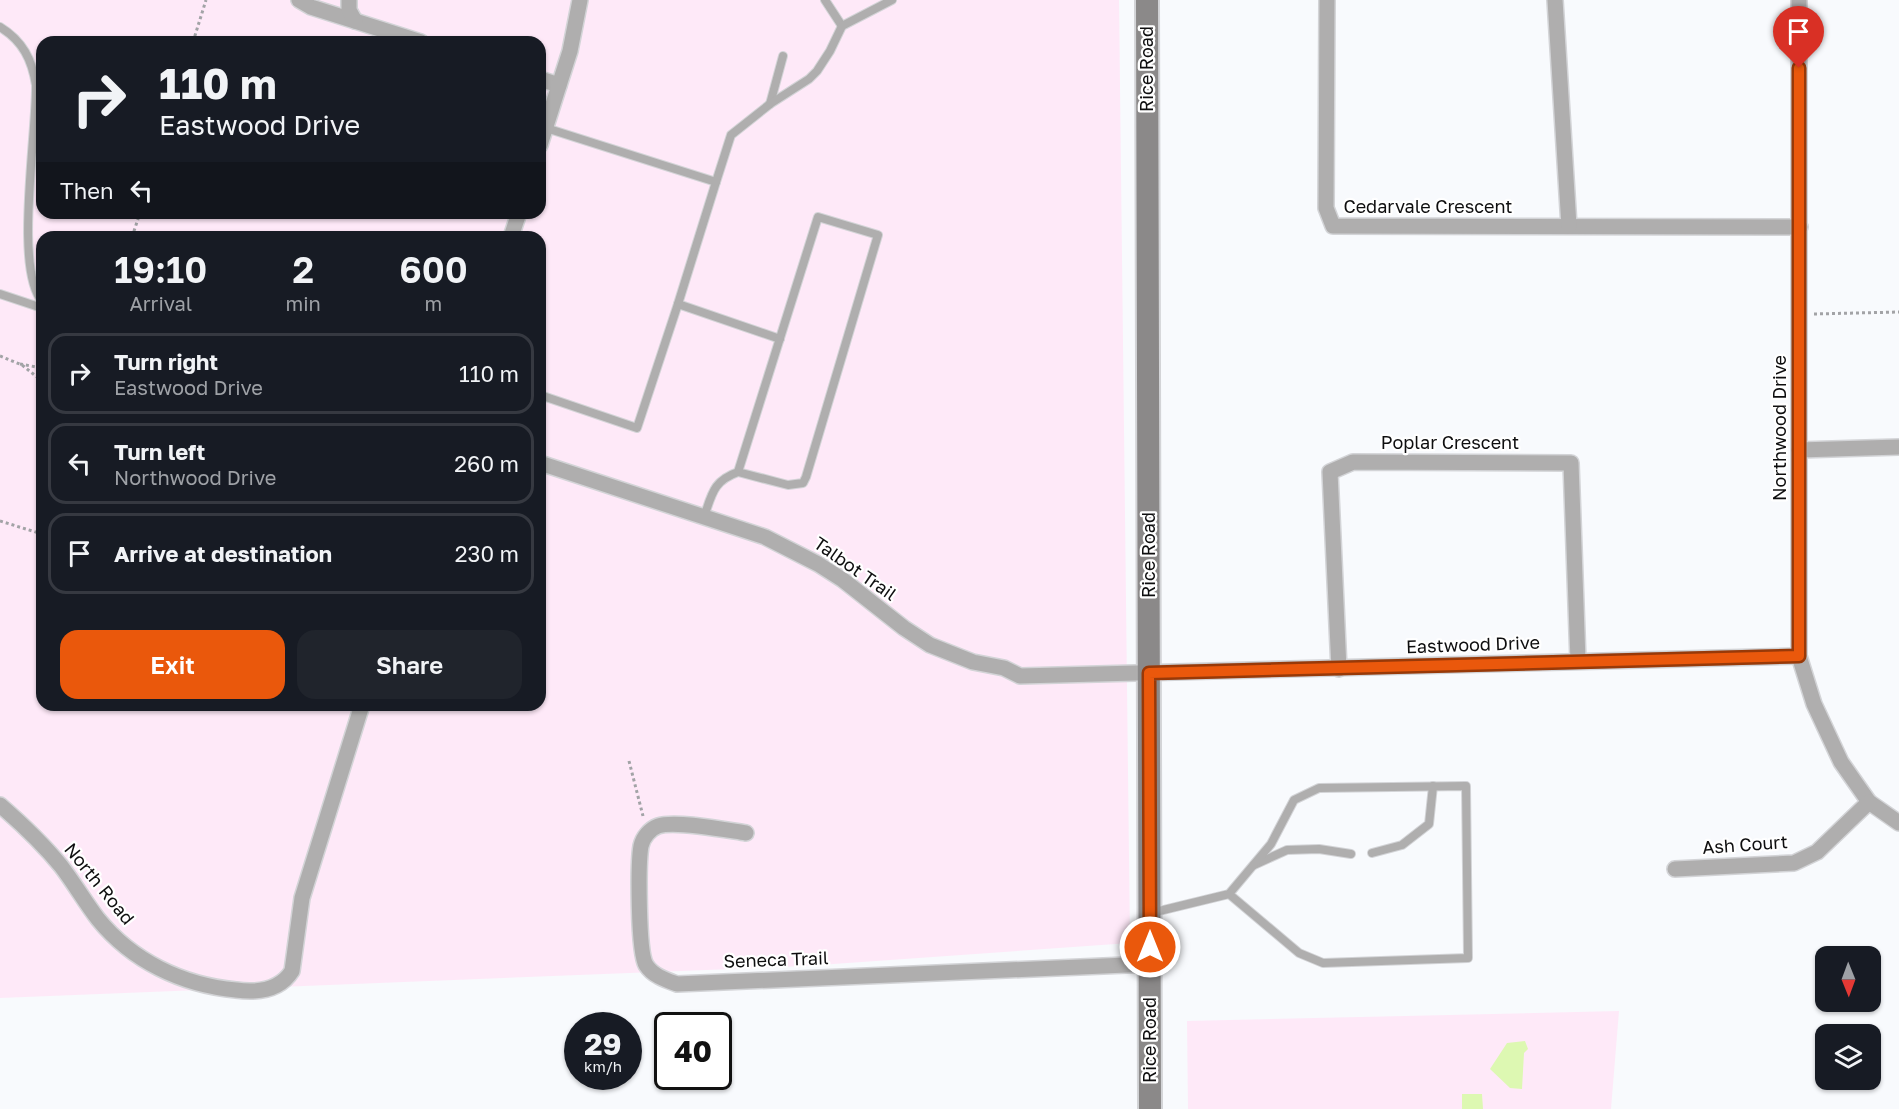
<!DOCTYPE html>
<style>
:root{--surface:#171b24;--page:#20242c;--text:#f1f3f6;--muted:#9ea1a6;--line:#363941;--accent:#ea580c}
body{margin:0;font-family:"Golos Text",sans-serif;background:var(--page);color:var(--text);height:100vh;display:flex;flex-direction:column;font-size:22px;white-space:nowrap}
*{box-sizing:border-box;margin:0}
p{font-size:20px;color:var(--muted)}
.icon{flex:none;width:33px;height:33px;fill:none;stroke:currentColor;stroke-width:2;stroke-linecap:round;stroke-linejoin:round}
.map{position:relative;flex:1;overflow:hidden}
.side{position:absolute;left:36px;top:231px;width:510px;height:480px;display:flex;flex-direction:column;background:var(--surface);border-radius:18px;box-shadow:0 2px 4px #0004}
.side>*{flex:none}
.top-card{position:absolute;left:36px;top:36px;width:510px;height:183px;border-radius:18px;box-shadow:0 2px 4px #0004;background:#171b24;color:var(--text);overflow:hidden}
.needle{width:39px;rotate:179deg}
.tools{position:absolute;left:1815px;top:946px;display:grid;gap:12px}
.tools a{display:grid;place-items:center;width:66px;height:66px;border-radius:12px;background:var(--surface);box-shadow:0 2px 4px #0004;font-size:30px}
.speed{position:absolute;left:564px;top:1012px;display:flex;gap:12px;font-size:30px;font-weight:700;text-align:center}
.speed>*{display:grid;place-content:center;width:78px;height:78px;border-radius:50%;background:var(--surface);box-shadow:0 2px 4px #0004;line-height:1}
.speed small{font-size:15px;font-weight:400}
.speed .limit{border:3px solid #111;border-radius:9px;background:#fff;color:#111}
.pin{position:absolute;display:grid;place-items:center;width:51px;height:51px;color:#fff;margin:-62px -26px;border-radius:50% 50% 50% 0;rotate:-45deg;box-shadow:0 0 6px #0007}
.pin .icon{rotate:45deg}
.me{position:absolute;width:66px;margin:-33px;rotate:0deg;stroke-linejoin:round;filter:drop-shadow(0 0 4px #0008)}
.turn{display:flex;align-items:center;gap:21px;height:126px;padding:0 24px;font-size:27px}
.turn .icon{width:78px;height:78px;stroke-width:2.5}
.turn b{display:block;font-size:42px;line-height:51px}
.then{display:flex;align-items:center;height:57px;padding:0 24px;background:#0003;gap:12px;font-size:22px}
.eta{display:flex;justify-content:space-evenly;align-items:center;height:102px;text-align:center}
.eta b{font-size:36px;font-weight:600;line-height:42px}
.primary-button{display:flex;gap:12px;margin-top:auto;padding:12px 24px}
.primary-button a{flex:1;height:69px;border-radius:18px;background:var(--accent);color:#fff;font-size:24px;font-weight:600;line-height:69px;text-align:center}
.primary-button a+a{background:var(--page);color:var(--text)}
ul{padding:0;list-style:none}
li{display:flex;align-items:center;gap:18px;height:81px;margin:0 12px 9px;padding:0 12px;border:3px solid var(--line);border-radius:18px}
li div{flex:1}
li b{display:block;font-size:22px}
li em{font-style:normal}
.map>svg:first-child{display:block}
.education{fill:#fee9f8;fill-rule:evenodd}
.green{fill:#ddf8b2}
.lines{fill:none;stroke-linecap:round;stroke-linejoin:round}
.lane-casing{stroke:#d3d4d7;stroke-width:10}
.street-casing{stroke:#d3d4d7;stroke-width:18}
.secondary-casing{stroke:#d3d4d7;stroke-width:26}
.path{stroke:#a2a3a6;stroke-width:3;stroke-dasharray:3 3;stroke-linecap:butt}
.lane{stroke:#afaeae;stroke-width:8}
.street{stroke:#afaeae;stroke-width:15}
.secondary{stroke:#8b8989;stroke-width:22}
.route-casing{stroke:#983908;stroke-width:15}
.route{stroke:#ea580c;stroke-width:10}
.labels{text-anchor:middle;stroke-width:4.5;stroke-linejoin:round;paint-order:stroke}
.street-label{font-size:18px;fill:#0e0e0f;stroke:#fff}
</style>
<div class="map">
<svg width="1899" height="1109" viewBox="0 0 1899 1109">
<rect width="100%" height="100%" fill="#f8fafd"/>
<!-- education -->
<g class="education">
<path d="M0,0h1119l11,943 -325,23 -805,32zM42,42h498v171h-498zM42,237h498v468h-498z"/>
<polygon points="1619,1011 1611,1109 1188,1109 1187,1021"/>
</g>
<!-- green -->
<g class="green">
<polygon points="1525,1041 1528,1049 1524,1053 1522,1089 1510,1088 1490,1069 1507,1043"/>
<polygon points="1462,1094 1482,1094 1483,1109 1462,1109"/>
</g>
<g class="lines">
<defs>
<g id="lane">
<polyline points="825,0 842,26"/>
<path d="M0,27c23,14 32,33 36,58 1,47 -22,184 6,216"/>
<polyline points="770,104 783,56"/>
<polyline points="546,128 716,182 678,304"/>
<polyline points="716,182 731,135 770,104 809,79 817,71 830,51 842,26 892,0"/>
<polyline points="0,294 42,308"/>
<polyline points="540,395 637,428 678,304 780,339"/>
<path d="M704,517c8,-23 9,-36 34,-45l80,-255 60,18 -72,242 -3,6 -15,2 -50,-13"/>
<polyline points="1372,853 1402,845 1429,824 1433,786"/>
<polyline points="1254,865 1287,850 1319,849 1351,854"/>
<polyline points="1151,913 1229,894 1299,953 1323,963 1468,958 1466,786 1319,788 1294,800 1271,844 1229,894"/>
</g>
<g id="street">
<polyline points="299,0 311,7 421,42"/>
<polyline points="349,0 349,10 355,21"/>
<polyline points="1327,0 1326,208 1333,226 1800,227"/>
<polyline points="1555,0 1569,226"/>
<polyline points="1799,0 1799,656 1814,704 1841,762 1869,802 1899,823"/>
<polyline points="540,79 559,85"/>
<polyline points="540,145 570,51 580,0"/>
<polyline points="511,237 519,213"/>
<polyline points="1799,450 1899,447"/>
<polyline points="540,463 765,537 818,564 843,580 904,628 930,645 973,662 1004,668 1020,676 1799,656"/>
<polyline points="1339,669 1330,472 1353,462 1571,463 1578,661"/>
<path d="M0,805c22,19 43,39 61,61 13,17 24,36 37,53 34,42 84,66 138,71 22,3 44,0 56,-19l10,-73 60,-193"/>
<path d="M746,833c-20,-3 -71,-13 -88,-7 -8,3 -15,11 -17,20 -3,17 -3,106 5,119 7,11 20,15 31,19l473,-20"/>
<polyline points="1675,869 1794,863 1817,852 1869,802"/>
</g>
<polyline id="secondary" points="1147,0 1150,1109"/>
</defs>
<!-- lane casing -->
<use href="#lane" class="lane-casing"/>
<!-- street casing -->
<use href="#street" class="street-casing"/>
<!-- secondary casing -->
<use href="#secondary" class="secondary-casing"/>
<!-- path -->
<g class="path">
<polyline points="193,42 206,0"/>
<polyline points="132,237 140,213"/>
<polyline points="1814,314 1899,312"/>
<polyline points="0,356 22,365 42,381"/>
<polyline points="20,364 42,368"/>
<polyline points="0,521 42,534"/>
<polyline points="629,761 643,816"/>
</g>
<!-- lane -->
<use href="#lane" class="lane"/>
<!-- street -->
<use href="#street" class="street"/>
<!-- secondary -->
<use href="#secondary" class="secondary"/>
</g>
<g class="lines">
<defs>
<polyline id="route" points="1150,947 1149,673 1799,656 1799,68"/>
</defs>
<!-- route casing -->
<use href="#route" class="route-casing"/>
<!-- route -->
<use href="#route" class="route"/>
</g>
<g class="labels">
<!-- street labels -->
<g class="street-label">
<text transform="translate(1147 69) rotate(-90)" y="6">Rice Road</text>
<text x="1428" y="213">Cedarvale Crescent</text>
<text transform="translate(1780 428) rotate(-90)" y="6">Northwood Drive</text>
<text x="1450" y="449">Poplar Crescent</text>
<text transform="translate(1149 555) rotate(-90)" y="6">Rice Road</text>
<text transform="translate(855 569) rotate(35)" y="6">Talbot Trail</text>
<text transform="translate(1473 645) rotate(-2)" y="6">Eastwood Drive</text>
<text transform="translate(1745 845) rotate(-4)" y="6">Ash Court</text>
<text transform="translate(99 884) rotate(51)" y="6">North Road</text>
<text transform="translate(776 960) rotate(-2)" y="6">Seneca Trail</text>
<text transform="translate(1150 1040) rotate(-90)" y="6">Rice Road</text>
</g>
</g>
</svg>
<div class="tools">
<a><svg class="needle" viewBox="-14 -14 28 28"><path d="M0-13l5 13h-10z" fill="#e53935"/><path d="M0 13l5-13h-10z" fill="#9ea1a6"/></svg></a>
<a><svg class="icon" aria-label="layers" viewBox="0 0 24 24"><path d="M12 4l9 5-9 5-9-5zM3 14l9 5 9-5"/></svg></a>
</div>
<div class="speed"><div>29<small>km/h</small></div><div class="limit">40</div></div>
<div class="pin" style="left:1799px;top:68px;background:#d93025"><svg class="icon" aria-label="arrive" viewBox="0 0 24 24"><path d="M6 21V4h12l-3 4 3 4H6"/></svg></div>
<svg class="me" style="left:1150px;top:947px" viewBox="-20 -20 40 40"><circle r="17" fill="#ea580c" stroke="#fff" stroke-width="3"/><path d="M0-11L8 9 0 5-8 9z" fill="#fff"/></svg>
<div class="top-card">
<div class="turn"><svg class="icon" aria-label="right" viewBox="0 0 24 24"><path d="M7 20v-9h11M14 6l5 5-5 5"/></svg><div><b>110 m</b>Eastwood Drive</div></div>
<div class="then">Then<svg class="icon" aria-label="left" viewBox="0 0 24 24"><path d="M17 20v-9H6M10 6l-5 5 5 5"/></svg></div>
</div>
<section class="side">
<div class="eta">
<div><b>19:10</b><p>Arrival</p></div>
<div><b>2</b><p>min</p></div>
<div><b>600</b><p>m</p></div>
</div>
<ul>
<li><svg class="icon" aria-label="right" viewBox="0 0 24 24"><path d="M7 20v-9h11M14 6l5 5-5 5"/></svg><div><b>Turn right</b><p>Eastwood Drive</p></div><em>110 m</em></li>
<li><svg class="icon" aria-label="left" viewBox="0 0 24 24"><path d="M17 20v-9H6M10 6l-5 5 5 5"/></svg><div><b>Turn left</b><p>Northwood Drive</p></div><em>260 m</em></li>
<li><svg class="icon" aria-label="arrive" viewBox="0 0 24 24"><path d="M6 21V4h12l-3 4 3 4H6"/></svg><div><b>Arrive at destination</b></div><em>230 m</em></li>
</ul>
<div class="primary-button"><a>Exit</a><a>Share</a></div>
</section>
</div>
